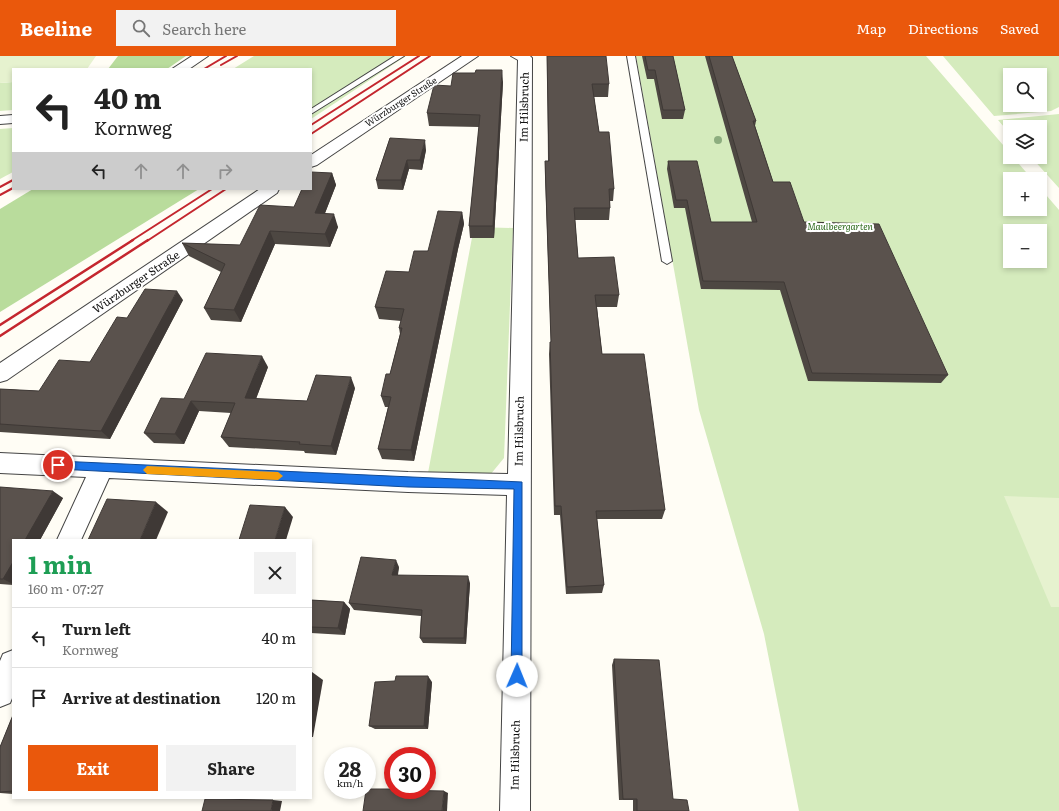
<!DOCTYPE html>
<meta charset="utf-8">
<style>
:root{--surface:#fff;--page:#f2f2f2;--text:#222;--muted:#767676;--line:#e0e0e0;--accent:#ea580c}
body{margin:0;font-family:Literata,serif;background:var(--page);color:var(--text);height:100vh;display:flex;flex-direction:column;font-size:15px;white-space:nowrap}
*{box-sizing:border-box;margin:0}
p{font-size:13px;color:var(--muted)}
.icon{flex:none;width:22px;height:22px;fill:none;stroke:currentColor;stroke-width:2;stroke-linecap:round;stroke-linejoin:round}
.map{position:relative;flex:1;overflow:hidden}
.sheet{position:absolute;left:12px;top:483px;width:300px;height:260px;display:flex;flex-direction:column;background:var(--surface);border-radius:0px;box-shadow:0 2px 6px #0003}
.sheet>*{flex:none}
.banner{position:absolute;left:12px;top:12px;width:300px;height:122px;border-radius:0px;box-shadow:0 2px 6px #0003;background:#fff;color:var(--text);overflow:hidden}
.tools{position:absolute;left:1003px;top:12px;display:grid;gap:8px}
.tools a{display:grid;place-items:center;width:44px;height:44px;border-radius:0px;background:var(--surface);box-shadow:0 2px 6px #0003;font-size:20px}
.speed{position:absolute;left:324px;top:691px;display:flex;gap:8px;font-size:20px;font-weight:700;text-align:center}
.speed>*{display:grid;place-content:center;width:52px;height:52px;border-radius:50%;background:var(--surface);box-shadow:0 2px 6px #0003;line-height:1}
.speed small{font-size:10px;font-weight:400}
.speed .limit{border:6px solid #d22;background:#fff;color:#111}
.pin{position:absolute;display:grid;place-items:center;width:34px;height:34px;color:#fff;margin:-17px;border:2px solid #fff;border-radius:50%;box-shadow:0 1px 4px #0007}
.me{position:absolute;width:44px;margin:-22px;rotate:1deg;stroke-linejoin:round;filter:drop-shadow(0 0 3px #0008)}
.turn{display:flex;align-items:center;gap:14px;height:84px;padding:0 16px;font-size:18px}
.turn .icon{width:52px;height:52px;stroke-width:2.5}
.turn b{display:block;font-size:28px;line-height:34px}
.lanes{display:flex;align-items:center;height:38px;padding:0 16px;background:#0003;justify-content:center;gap:20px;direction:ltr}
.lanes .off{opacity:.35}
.round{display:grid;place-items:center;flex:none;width:42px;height:42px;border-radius:0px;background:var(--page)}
.summary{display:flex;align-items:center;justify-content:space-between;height:68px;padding:0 16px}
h1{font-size:24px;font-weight:700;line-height:30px;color:#1e9e55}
.action{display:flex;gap:8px;margin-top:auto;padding:8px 16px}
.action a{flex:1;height:46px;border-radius:0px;background:var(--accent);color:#fff;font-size:16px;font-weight:700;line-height:46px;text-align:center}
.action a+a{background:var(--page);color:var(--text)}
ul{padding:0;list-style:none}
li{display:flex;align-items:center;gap:12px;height:60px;padding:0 16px;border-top:1px solid var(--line)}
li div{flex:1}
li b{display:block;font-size:15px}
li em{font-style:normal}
header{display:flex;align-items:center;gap:24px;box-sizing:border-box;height:56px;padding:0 20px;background:var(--accent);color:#fff}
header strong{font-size:19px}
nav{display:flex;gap:22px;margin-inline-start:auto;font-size:14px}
.search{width:280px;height:36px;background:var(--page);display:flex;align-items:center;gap:10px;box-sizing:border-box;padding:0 14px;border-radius:0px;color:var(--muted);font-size:15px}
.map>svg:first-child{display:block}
.green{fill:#d5ebbd;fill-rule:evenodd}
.forest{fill:#b9dc9c}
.pitch{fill:#e6f2cf}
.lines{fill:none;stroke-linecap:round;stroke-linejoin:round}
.service-casing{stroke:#444;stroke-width:2}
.minor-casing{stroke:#444;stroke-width:2}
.service{fill:#fff;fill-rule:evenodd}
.minor{fill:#fff;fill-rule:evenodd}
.rail-far1{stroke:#c4262e;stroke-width:2}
.rail{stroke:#c4262e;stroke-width:2.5}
.tree{fill:#8dad7f}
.wall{fill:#4d4742}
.shaded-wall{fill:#3f3936}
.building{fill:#5a524d;stroke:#3f3936}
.route{fill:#1a73e8;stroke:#114b97}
.slow{fill:#f59e0b}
.labels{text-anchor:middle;stroke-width:4;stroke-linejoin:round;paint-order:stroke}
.far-street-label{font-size:9px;fill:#111;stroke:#fff}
.far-park-label{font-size:9px;font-style:italic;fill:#2f6b1f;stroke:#fff}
.street-label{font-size:11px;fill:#111;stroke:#fff}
</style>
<header>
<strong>Beeline</strong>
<div class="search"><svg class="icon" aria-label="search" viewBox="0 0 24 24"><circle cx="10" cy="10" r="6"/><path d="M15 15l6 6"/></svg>Search here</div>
<nav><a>Map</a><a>Directions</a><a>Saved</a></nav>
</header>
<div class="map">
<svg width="1059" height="755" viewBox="0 0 1059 755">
<rect width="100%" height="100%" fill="#fffdf5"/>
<!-- green -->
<g class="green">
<polygon points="254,0 406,0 311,63 311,13 233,13"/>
<path d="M636,0h290l84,97v4h3l19,22h-22v30h30v-21l19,22v601h-260l-35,-177 -65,-224zM1010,175h30v30h-30z"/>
<path d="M943,0h116v51l-8,4 -57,5zM1010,19h30v30h-30z"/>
<polygon points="13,26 13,54 0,55 0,27"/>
<polygon points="1059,58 1059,132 1031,101 1040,101 1040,71 1010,71 1010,78 998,64"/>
<polygon points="13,72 13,116 0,123 0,73"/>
<polygon points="474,171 513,172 504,402 490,419 428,417"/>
</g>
<!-- forest -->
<g class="forest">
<polygon points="118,0 186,0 167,13 108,13"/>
<polygon points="33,133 199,133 0,256 0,153"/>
</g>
<!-- pitch -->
<g class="pitch">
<polygon points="0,0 96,0 87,13 13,13 13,26 0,27"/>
<polygon points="1004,440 1059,442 1059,551 1051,551"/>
</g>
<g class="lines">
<defs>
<g id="service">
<polygon points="395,0 404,0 311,58 311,53"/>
<polygon points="627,0 635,0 672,205 667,208 662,205"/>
</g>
<g id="minor">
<polygon points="192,0 208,0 189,13 172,13"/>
<polygon points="462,0 478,0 317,109 311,111 311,99"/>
<polygon points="511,0 530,0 532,2 530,755 500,755 507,439 408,436 109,422 81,484 57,484 86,421 0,417 0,397 408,416 508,418 518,4"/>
<polygon points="13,59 13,67 0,68 0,60"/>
<polygon points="260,133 279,133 277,137 7,324 0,326 0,307"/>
<polygon points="13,594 13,640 10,647 0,651 0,605 3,598"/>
</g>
</defs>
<!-- service casing -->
<use href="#service" class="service-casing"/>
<!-- minor casing -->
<use href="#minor" class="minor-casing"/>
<!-- service -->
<use href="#service" class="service"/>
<!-- minor -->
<use href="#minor" class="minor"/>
<!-- rail-far1 -->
<g class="rail-far1">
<polyline points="221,9 237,0"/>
<polyline points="204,13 226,0"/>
<polyline points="311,69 419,0"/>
<polyline points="311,78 430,0"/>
<polyline points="0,131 13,124"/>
<polyline points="0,139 13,132"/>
<polyline points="131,185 212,133"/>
<polyline points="147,185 226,133"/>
</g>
<!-- rail -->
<g class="rail">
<polyline points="0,269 133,184"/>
<polyline points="0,280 148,184"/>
</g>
</g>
<!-- trees -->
<circle class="tree" cx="718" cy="84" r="4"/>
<!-- wall -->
<g class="wall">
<polygon points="547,0 609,28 608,41 594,41 599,76 614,133 613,145 610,145 610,152 609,164 575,164 578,202 619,239 617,251 597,251 602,298 665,454 662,463 597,463 604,529 602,537 566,538 560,459 554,459 549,298 550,286 551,286 545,118 545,105 548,105"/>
<polygon points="642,0 673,0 685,54 683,63 662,63 654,23 647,23"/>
<polygon points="705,0 732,0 756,65 755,70 773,126 804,166 948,319 941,327 808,325 780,234 701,233 685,152 674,152 667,113 668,105 711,166 752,166"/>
<polygon points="503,26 494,182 470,182 469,170 479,71 429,70 427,57 451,30"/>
<polygon points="390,82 426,94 422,114 409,113 403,134 378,133 376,124"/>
<polygon points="332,117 336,129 325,157 338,171 330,191 275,188 241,266 211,264 204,252 221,216 189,200 182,187 240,189 294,151"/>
<polygon points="462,156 464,168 458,193 414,405 382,403 378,393 388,351 385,351 381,340 390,318 400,278 399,272 401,265 379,263 375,251 409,216"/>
<polygon points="183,244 110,383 0,376 0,333 39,335 90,306 127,262"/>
<polygon points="268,311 256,343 307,345 355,332 336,399 305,397 304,395 229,391 221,381 231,357 199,355 184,388 154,387 144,377 184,343"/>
<polygon points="0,431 63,442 40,484 13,484 13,529 0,528"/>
<polygon points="399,511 398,519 470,527 466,588 423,587 420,582 421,560 354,554 349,547"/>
<polygon points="311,544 344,546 350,553 345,579 311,577"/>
<polygon points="614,603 673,743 689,755 633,755 633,744 619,744 612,609"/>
<polygon points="395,625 432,626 428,673 375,673 369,670"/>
<polygon points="13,659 13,738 0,737 0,691"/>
</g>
<!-- shaded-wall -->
<g class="shaded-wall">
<polygon points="502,14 503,26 494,182 493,170"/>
<polygon points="425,84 426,94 422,114 420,104"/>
<polygon points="407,104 409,113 403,134 401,124"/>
<polygon points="332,117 336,129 320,170 315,157"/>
<polygon points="462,156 464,168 458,193 414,405 411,394 456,181"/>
<polygon points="334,158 338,171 330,191 325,178"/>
<polygon points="270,175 275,188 241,266 234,254"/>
<polygon points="177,235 183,244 110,383 101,375"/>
<polygon points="262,300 268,311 252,353 245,342"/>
<polygon points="351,321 355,332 336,399 331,390"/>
<polygon points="191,345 199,355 184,388 175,378"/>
<polygon points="53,435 63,442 40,484 25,484"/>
<polygon points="156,446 168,456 156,484 140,484"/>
<polygon points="285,451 293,461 286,484 275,484"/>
<polygon points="396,504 399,511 396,526 392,519"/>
<polygon points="13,506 13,528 3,523"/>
<polygon points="468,520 470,527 466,588 464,582"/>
<polygon points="344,546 350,553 345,579 338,572"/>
<polygon points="312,616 323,624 313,681 311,681 311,622"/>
<polygon points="428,620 432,626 428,673 424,670"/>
<polygon points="444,735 448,737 447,755 442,755"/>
<polygon points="273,744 282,745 280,755 271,755"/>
</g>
<!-- building -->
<g class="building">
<polygon points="547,0 606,0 609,28 592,28 599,76 609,76 614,133 609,133 610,152 574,152 578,202 614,201 619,239 595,239 602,298 644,298 665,454 596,455 604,529 567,531 561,450 555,450 550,286 551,286 545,105 549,105"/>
<polygon points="645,0 673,0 685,54 663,54 655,14 648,14"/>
<polygon points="709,0 732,0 756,65 753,65 773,126 790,126 804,166 879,168 948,319 812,317 784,226 703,225 687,144 676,144 668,105 697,105 711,166 757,166"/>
<polygon points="476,14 502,14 493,170 469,170 480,59 427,57 434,29 451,30 453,17 475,17"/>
<polygon points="390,82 425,84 420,104 407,104 401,124 376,124"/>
<polygon points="311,116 332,117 315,157 334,158 325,178 270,175 234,254 204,252 225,208 182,187 240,189 260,149 294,151 302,133 311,133"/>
<polygon points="438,155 462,156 456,181 411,394 378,393 391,341 381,340 386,318 390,318 402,272 399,272 404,253 375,251 386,215 409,216 414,195 428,195"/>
<polygon points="145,233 177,235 101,375 0,368 0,333 39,335 59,304 90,306 117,261 127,262"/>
<polygon points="206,297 262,300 245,342 307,345 316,319 351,321 331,390 299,388 300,386 221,381 235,347 191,345 175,378 144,377 161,342 184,343"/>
<polygon points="0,431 53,435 25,484 13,484 13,506 3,523 0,523"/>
<polygon points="107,443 156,446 140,484 88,484"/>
<polygon points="250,449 285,451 275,484 239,484"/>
<polygon points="361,501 396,504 392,519 468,520 464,582 420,582 422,554 349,547"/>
<polygon points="311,544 344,546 338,572 311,571"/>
<polygon points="614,603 659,604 673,743 687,744 689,755 637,755 637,743 623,743"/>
<polygon points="396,620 428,620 424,670 369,670 375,626 395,625"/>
<polygon points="13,659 13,735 0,736 0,691"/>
<polygon points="367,733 393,733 393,734 444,735 442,755 363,755 366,734 367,734"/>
<polygon points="205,743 273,744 271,755 202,755"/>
</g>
<!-- route -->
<polygon class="route" points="58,405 522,426 522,620 521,624 517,626 513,624 511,620 514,433 408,431 58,413 53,409"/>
<!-- slow -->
<polygon class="slow" points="147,410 278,416 283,420 278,424 147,418 143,414"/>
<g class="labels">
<!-- far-street labels -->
<g class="far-street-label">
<text transform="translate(401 46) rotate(-33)" y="3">Würzburger Straße</text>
</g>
<!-- far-park labels -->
<g class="far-park-label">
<text x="840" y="174">Maulbeergarten</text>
</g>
<!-- street labels -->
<g class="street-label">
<text transform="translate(524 51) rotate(-89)" y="4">Im Hilsbruch</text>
<text transform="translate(136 226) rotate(-34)" y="4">Würzburger Straße</text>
<text transform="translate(519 375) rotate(-89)" y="4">Im Hilsbruch</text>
<text transform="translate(515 699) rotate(-89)" y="4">Im Hilsbruch</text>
</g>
</g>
</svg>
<div class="tools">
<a><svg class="icon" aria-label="search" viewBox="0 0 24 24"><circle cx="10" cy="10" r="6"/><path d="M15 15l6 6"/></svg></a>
<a><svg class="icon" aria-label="layers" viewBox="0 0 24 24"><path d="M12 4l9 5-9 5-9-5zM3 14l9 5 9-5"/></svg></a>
<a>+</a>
<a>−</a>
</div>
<div class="speed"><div>28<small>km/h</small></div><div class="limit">30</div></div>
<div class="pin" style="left:58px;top:409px;background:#d93025"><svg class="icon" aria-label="arrive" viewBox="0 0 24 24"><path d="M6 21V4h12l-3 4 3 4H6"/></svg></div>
<svg class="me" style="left:517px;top:620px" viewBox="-20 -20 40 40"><circle r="19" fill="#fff"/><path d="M0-13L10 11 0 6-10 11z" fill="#1a73e8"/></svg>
<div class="banner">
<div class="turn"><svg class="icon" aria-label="left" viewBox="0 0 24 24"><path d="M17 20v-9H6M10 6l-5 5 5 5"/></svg><div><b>40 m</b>Kornweg</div></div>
<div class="lanes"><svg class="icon" aria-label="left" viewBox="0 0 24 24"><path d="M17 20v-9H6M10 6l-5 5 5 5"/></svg><svg class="icon off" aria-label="ahead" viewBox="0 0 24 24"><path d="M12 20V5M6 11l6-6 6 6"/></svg><svg class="icon off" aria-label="ahead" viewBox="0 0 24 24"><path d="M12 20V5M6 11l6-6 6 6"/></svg><svg class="icon off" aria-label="right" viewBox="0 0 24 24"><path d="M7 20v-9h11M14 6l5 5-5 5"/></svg></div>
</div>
<section class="sheet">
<div class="summary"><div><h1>1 min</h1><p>160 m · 07:27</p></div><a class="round"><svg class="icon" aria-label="close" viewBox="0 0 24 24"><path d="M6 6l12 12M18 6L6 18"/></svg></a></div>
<ul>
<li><svg class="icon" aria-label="left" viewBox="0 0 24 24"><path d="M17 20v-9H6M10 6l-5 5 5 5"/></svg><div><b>Turn left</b><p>Kornweg</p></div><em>40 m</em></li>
<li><svg class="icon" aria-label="arrive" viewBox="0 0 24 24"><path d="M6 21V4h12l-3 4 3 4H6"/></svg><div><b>Arrive at destination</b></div><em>120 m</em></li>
</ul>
<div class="action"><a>Exit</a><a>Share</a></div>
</section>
</div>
